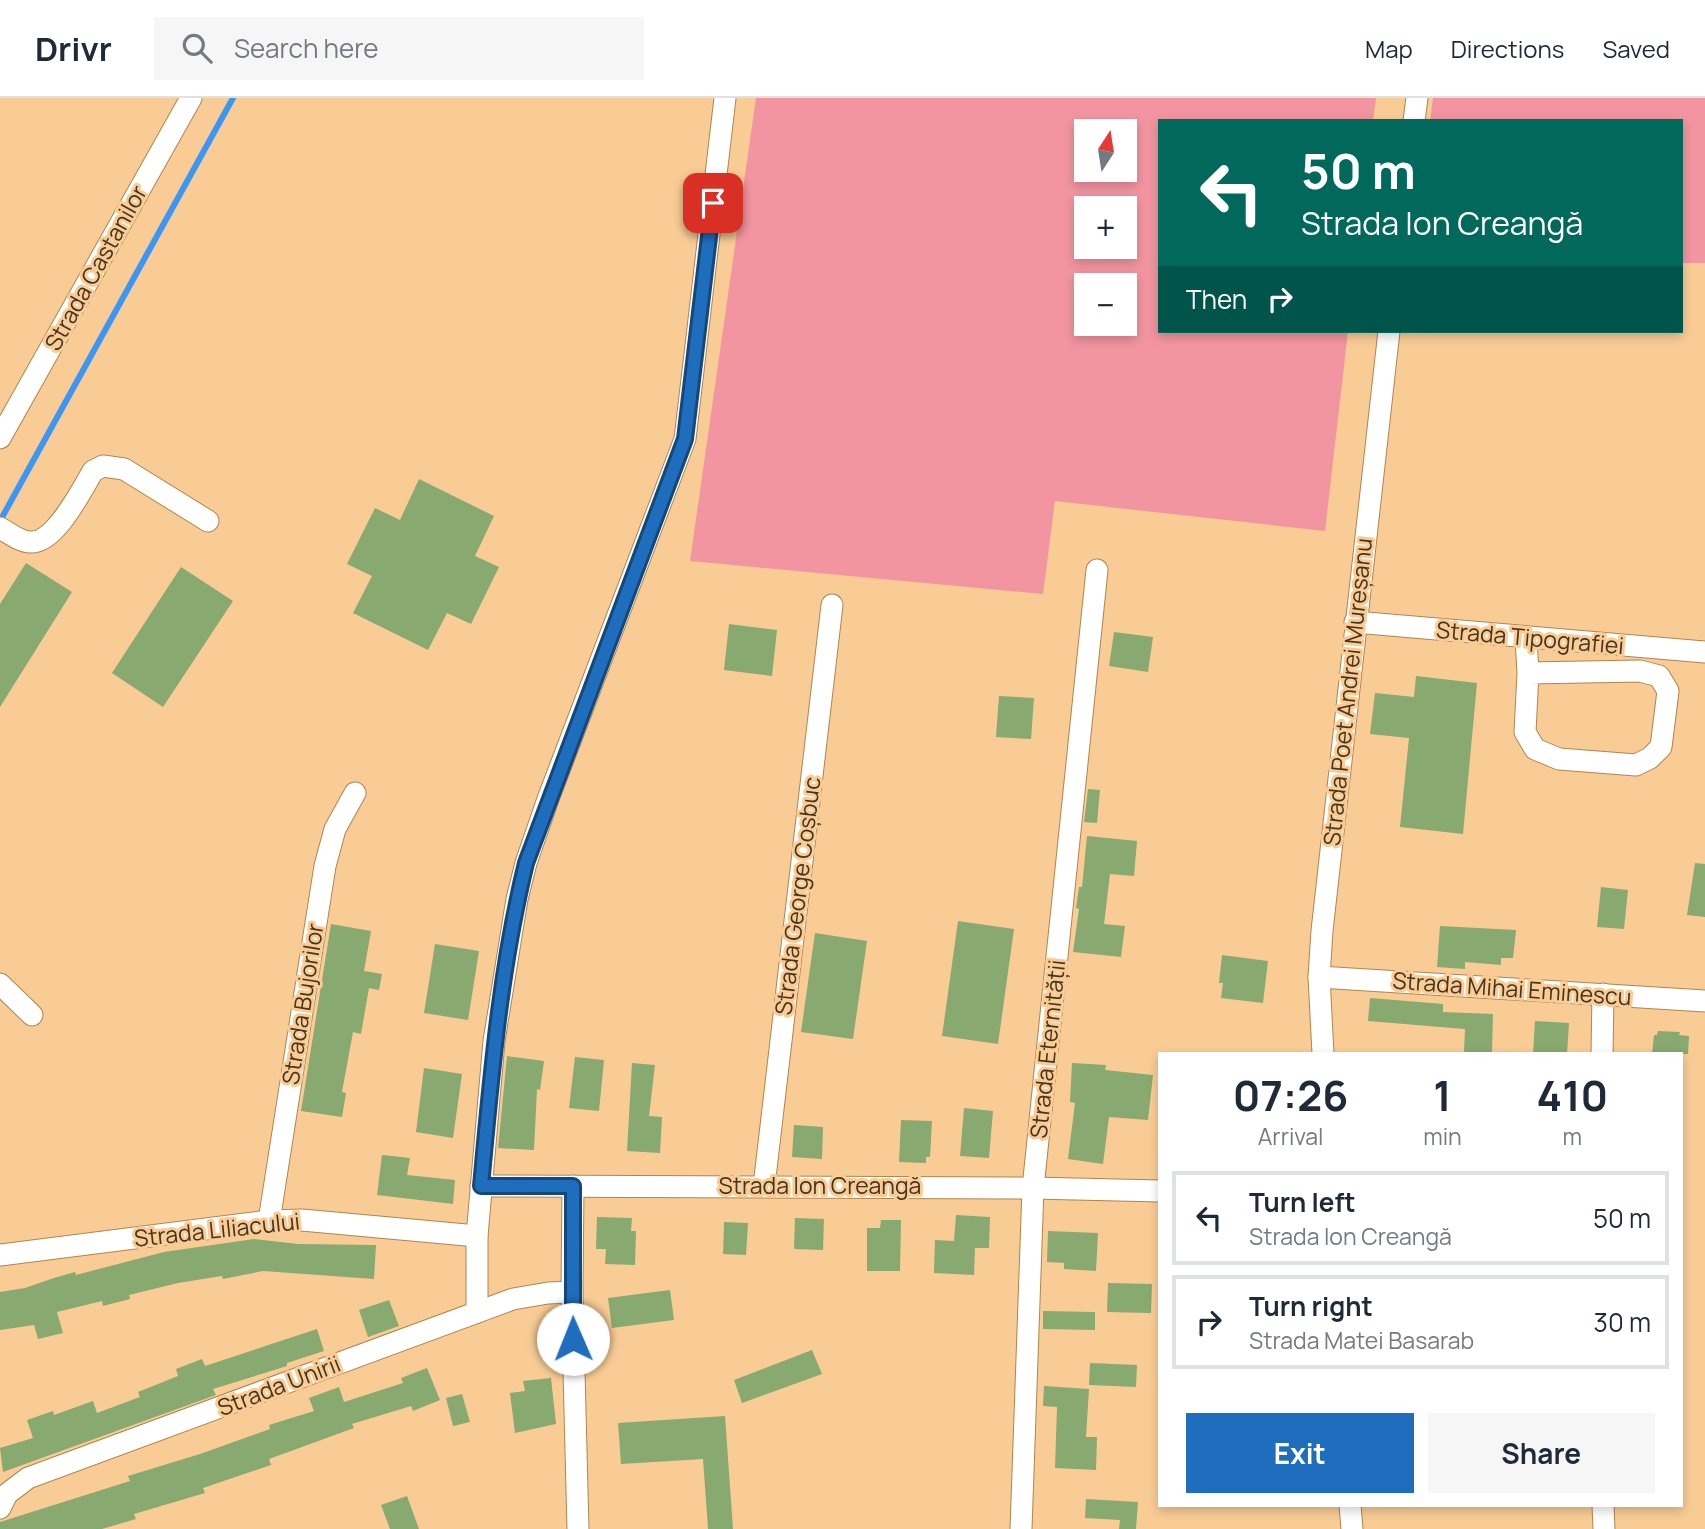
<!DOCTYPE html>
<meta charset="utf-8">
<style>
:root{--surface:#fff;--page:#f6f6f7;--text:#1f2937;--muted:#747a83;--line:#e0e1e3;--accent:#1e6ebd}
body{margin:0;font-family:Manrope,sans-serif;background:var(--page);color:var(--text);height:100vh;display:flex;flex-direction:column;font-size:26px;white-space:nowrap}
*{box-sizing:border-box;margin:0}
p{font-size:23px;color:var(--muted)}
.icon{flex:none;width:38px;height:38px;fill:none;stroke:currentColor;stroke-width:2;stroke-linecap:round;stroke-linejoin:round}
.map{position:relative;flex:1;overflow:hidden}
.details{position:absolute;left:1158px;top:954px;width:525px;height:455px;display:flex;flex-direction:column;background:var(--surface);border-radius:0px;box-shadow:0 4px 10px #0003}
.details>*{flex:none}
.banner{position:absolute;left:1158px;top:21px;width:525px;height:214px;border-radius:0px;box-shadow:0 4px 10px #0003;background:#00695c;color:#fff;overflow:hidden}
.needle{width:46px;rotate:12deg}
.tools{position:absolute;left:1074px;top:21px;display:grid;gap:14px}
.tools a{display:grid;place-items:center;width:63px;height:63px;border-radius:0px;background:var(--surface);box-shadow:0 4px 10px #0003;font-size:35px}
.pin{position:absolute;display:grid;place-items:center;width:60px;height:60px;color:#fff;margin:-30px;border-radius:14px;box-shadow:0 4px 10px #0006}
.me{position:absolute;width:77px;margin:-38px;rotate:359deg;stroke-linejoin:round;filter:drop-shadow(0 0 5px #0008)}
.turn{display:flex;align-items:center;gap:24px;height:147px;padding:0 28px;font-size:32px}
.turn .icon{width:91px;height:91px;stroke-width:2.5}
.turn b{display:block;font-size:49px;line-height:60px}
.then{display:flex;align-items:center;height:66px;padding:0 28px;background:#0003;gap:14px;font-size:26px}
.eta{display:flex;justify-content:space-evenly;align-items:center;height:119px;text-align:center}
.eta b{font-size:42px;font-weight:700;line-height:49px}
.action{display:flex;gap:14px;margin-top:auto;padding:14px 28px}
.action a{flex:1;height:80px;border-radius:0px;background:var(--accent);color:#fff;font-size:28px;font-weight:700;line-height:80px;text-align:center}
.action a+a{background:var(--page);color:var(--text)}
ul{padding:0;list-style:none}
li{display:flex;align-items:center;gap:21px;height:94px;margin:0 14px 10px;padding:0 14px;border:4px solid var(--line);border-radius:0px}
li div{flex:1}
li b{display:block;font-size:26px}
li em{font-style:normal}
header{display:flex;align-items:center;gap:42px;box-sizing:border-box;height:98px;padding:0 35px;background:var(--surface);border-bottom:2px solid var(--line)}
header strong{font-size:33px}
nav{display:flex;gap:38px;margin-inline-start:auto;font-size:24px}
.search{width:490px;height:63px;background:var(--page);display:flex;align-items:center;gap:18px;box-sizing:border-box;padding:0 24px;border-radius:0px;color:var(--muted);font-size:26px}
.map>svg:first-child{display:block}
.green{fill:#f295a0;fill-rule:evenodd}
.lines{fill:none;stroke-linecap:round;stroke-linejoin:round}
.stream{stroke:#3b96f4;stroke-width:6}
.building{fill:#88a970}
.minor-casing{stroke:#af854f;stroke-width:23}
.minor{stroke:#fff;stroke-width:21}
.route-casing{stroke:#14487b;stroke-width:18}
.route{stroke:#1e6ebd;stroke-width:12}
.labels{text-anchor:middle;stroke-width:6;stroke-linejoin:round;paint-order:stroke}
.street-label{font-size:23px;fill:#46351e;stroke:#f9cc95}
</style>
<header>
<strong>Drivr</strong>
<div class="search"><svg class="icon" aria-label="search" viewBox="0 0 24 24"><circle cx="10" cy="10" r="6"/><path d="M15 15l6 6"/></svg>Search here</div>
<nav><a>Map</a><a>Directions</a><a>Saved</a></nav>
</header>
<div class="map">
<svg width="1705" height="1431" viewBox="0 0 1705 1431">
<rect width="100%" height="100%" fill="#f9cc95"/>
<!-- green -->
<g class="green">
<path d="M756,0h620l-3,23h-213v210h188l-23,200 -270,-30 -12,93 -353,-33zM1087,33h38v39h-38zM1087,110h38v39h-38zM1087,187h38v39h-38z"/>
<polygon points="1433,0 1705,0 1705,165 1682,165 1682,23 1430,23"/>
</g>
<g class="lines">
<!-- stream -->
<polyline class="stream" points="0,423 233,0"/>
</g>
<!-- building -->
<g class="building">
<polygon points="419,381 494,418 475,458 499,469 471,526 447,515 428,552 353,515 372,478 347,466 375,410 400,422"/>
<polygon points="26,465 72,494 0,609 0,506"/>
<polygon points="181,469 233,503 163,609 112,575"/>
<polygon points="729,526 777,532 772,578 724,572"/>
<polygon points="1114,534 1153,539 1148,574 1109,568"/>
<polygon points="1416,578 1477,585 1463,736 1400,729 1409,640 1370,636 1375,595 1414,599"/>
<polygon points="999,598 1034,600 1031,641 996,639"/>
<polygon points="1088,691 1100,692 1097,725 1084,724"/>
<polygon points="1087,738 1137,743 1134,778 1110,776 1104,826 1125,828 1121,859 1073,854 1079,811 1076,810 1079,789 1082,789"/>
<polygon points="1695,765 1705,766 1705,819 1687,817"/>
<polygon points="1601,789 1628,792 1624,831 1597,829"/>
<polygon points="958,823 1014,831 998,946 942,938"/>
<polygon points="331,826 371,833 364,873 382,876 379,892 369,890 361,936 353,934 342,994 346,995 342,1019 301,1013"/>
<polygon points="1440,828 1516,832 1513,860 1501,860 1501,867 1465,864 1465,871 1437,869"/>
<polygon points="815,835 867,843 853,941 801,934"/>
<polygon points="435,846 479,853 468,922 424,915"/>
<polygon points="1222,857 1268,863 1263,905 1221,900 1223,885 1219,885"/>
<polygon points="1370,900 1443,906 1443,914 1493,916 1492,955 1464,954 1465,931 1368,923"/>
<polygon points="1535,923 1569,925 1567,956 1533,956"/>
<polygon points="1658,933 1680,934 1679,937 1689,938 1688,956 1652,956 1654,937 1657,937"/>
<polygon points="507,958 544,963 540,992 537,991 534,1052 498,1050"/>
<polygon points="575,959 604,962 599,1013 569,1010"/>
<polygon points="632,965 655,967 649,1018 662,1019 660,1055 627,1053"/>
<polygon points="1072,965 1106,967 1105,972 1153,977 1148,1022 1109,1019 1103,1066 1068,1061 1075,1005 1070,1004"/>
<polygon points="424,970 462,976 453,1040 416,1034"/>
<polygon points="964,1010 993,1013 989,1060 960,1058"/>
<polygon points="901,1022 932,1023 930,1059 926,1059 926,1065 899,1064"/>
<polygon points="794,1027 823,1029 822,1061 792,1059"/>
<polygon points="382,1057 410,1060 407,1077 455,1082 453,1106 377,1097"/>
<polygon points="956,1117 990,1119 989,1150 975,1150 974,1177 934,1175 935,1142 954,1143"/>
<polygon points="597,1119 632,1120 631,1133 636,1133 635,1167 605,1166 606,1151 596,1151"/>
<polygon points="795,1120 824,1121 823,1152 794,1151"/>
<polygon points="881,1122 901,1122 900,1173 867,1173 867,1130 880,1130"/>
<polygon points="724,1124 748,1125 746,1157 723,1156"/>
<polygon points="1048,1133 1098,1135 1096,1173 1064,1171 1064,1165 1047,1164"/>
<polygon points="254,1141 298,1146 376,1147 374,1181 263,1173 223,1181 222,1178 178,1185 129,1197 130,1201 103,1208 102,1203 57,1214 63,1235 38,1241 34,1227 0,1232 0,1194 25,1190 54,1180 75,1174 76,1177 164,1154"/>
<polygon points="1108,1185 1152,1186 1151,1215 1107,1214"/>
<polygon points="670,1192 674,1222 612,1230 608,1200"/>
<polygon points="389,1202 399,1228 368,1239 359,1212"/>
<polygon points="1043,1213 1095,1214 1095,1232 1043,1231"/>
<polygon points="317,1231 324,1253 287,1265 287,1268 213,1291 216,1297 3,1374 0,1350 33,1340 27,1322 53,1313 54,1317 93,1303 97,1315 140,1299 138,1294 178,1278 176,1271 202,1261 205,1268"/>
<polygon points="812,1252 822,1276 742,1305 734,1282"/>
<polygon points="1090,1265 1137,1267 1136,1289 1089,1287"/>
<polygon points="427,1270 440,1302 413,1313 411,1308 352,1326 354,1330 269,1361 271,1367 203,1390 205,1395 134,1416 136,1421 102,1431 0,1431 0,1424 130,1383 128,1378 200,1356 270,1331 269,1327 314,1313 309,1300 339,1289 344,1304 403,1285 401,1280"/>
<polygon points="551,1280 556,1326 515,1335 510,1295 525,1293 523,1283"/>
<polygon points="1044,1288 1089,1291 1086,1339 1097,1339 1096,1372 1055,1370 1057,1309 1043,1308"/>
<polygon points="462,1296 470,1324 453,1328 446,1300"/>
<polygon points="725,1318 733,1431 708,1431 703,1361 621,1366 618,1325"/>
<polygon points="407,1398 419,1431 390,1431 381,1407"/>
<polygon points="1086,1401 1138,1404 1136,1431 1119,1431 1120,1422 1085,1420"/>
</g>
<g class="lines">
<defs>
<g id="minor">
<polyline points="1414,23 1417,0"/>
<polyline points="0,340 191,0"/>
<path d="M0,430c9,5 20,14 30,14 25,2 51,-51 63,-71l10,-5 21,3 84,52"/>
<polyline points="1355,524 1705,554"/>
<polyline points="1526,541 1528,575 1525,634 1535,651 1559,661 1636,667 1650,660 1661,649 1668,593 1659,578 1640,573 1528,575"/>
<polyline points="1319,879 1705,903"/>
<polyline points="0,886 32,917"/>
<polyline points="1323,956 1319,879 1322,833 1389,233"/>
<polyline points="1602,956 1603,896"/>
<polyline points="481,1088 1033,1090 1160,1093"/>
<polyline points="573,1088 572,1194 578,1431"/>
<polyline points="764,1088 832,507"/>
<polyline points="269,1123 325,768 335,731 355,695"/>
<polyline points="0,1157 269,1123 302,1122 477,1138"/>
<polyline points="477,1214 477,1138 494,943 517,801 526,765 548,701 685,341 725,0"/>
<polyline points="1350,1407 1352,1431"/>
<polyline points="1603,1407 1604,1431"/>
<polyline points="0,1410 7,1396 28,1380 513,1201 548,1195 572,1194"/>
<polyline points="1021,1431 1033,1090 1097,472"/>
</g>
</defs>
<!-- minor casing -->
<use href="#minor" class="minor-casing"/>
<!-- minor -->
<use href="#minor" class="minor"/>
</g>
<g class="lines">
<defs>
<path id="route" d="M573,1241v-153h-92c10,-108 19,-217 45,-323l159,-424 28,-236"/>
</defs>
<!-- route casing -->
<use href="#route" class="route-casing"/>
<!-- route -->
<use href="#route" class="route"/>
</g>
<g class="labels">
<!-- street labels -->
<g class="street-label">
<text transform="translate(96 170) rotate(-61)" y="8">Strada Castanilor</text>
<text transform="translate(1530 540) rotate(5)" y="8">Strada Tipografiei</text>
<text transform="translate(1348 594) rotate(-84)" y="8">Strada Poet Andrei Mureșanu</text>
<text transform="translate(798 798) rotate(-83)" y="8">Strada George Coșbuc</text>
<text transform="translate(1512 891) rotate(4)" y="8">Strada Mihai Eminescu</text>
<text transform="translate(303 906) rotate(-81)" y="8">Strada Bujorilor</text>
<text transform="translate(1048 951) rotate(-84)" y="8">Strada Eternității</text>
<text x="820" y="1096">Strada Ion Creangă</text>
<text transform="translate(217 1132) rotate(-6)" y="8">Strada Liliacului</text>
<text transform="translate(279 1288) rotate(-21)" y="8">Strada Unirii</text>
</g>
</g>
</svg>
<div class="tools">
<a><svg class="needle" viewBox="-14 -14 28 28"><path d="M0-13l5 13h-10z" fill="#e53935"/><path d="M0 13l5-13h-10z" fill="#747a83"/></svg></a>
<a>+</a>
<a>−</a>
</div>
<div class="pin" style="left:713px;top:105px;background:#d93025"><svg class="icon" aria-label="arrive" viewBox="0 0 24 24"><path d="M6 21V4h12l-3 4 3 4H6"/></svg></div>
<svg class="me" style="left:573px;top:1241px" viewBox="-20 -20 40 40"><circle r="19" fill="#fff"/><path d="M0-13L10 11 0 6-10 11z" fill="#1e6ebd"/></svg>
<div class="banner">
<div class="turn"><svg class="icon" aria-label="left" viewBox="0 0 24 24"><path d="M17 20v-9H6M10 6l-5 5 5 5"/></svg><div><b>50 m</b>Strada Ion Creangă</div></div>
<div class="then">Then<svg class="icon" aria-label="right" viewBox="0 0 24 24"><path d="M7 20v-9h11M14 6l5 5-5 5"/></svg></div>
</div>
<section class="details">
<div class="eta">
<div><b>07:26</b><p>Arrival</p></div>
<div><b>1</b><p>min</p></div>
<div><b>410</b><p>m</p></div>
</div>
<ul>
<li><svg class="icon" aria-label="left" viewBox="0 0 24 24"><path d="M17 20v-9H6M10 6l-5 5 5 5"/></svg><div><b>Turn left</b><p>Strada Ion Creangă</p></div><em>50 m</em></li>
<li><svg class="icon" aria-label="right" viewBox="0 0 24 24"><path d="M7 20v-9h11M14 6l5 5-5 5"/></svg><div><b>Turn right</b><p>Strada Matei Basarab</p></div><em>30 m</em></li>
</ul>
<div class="action"><a>Exit</a><a>Share</a></div>
</section>
</div>
